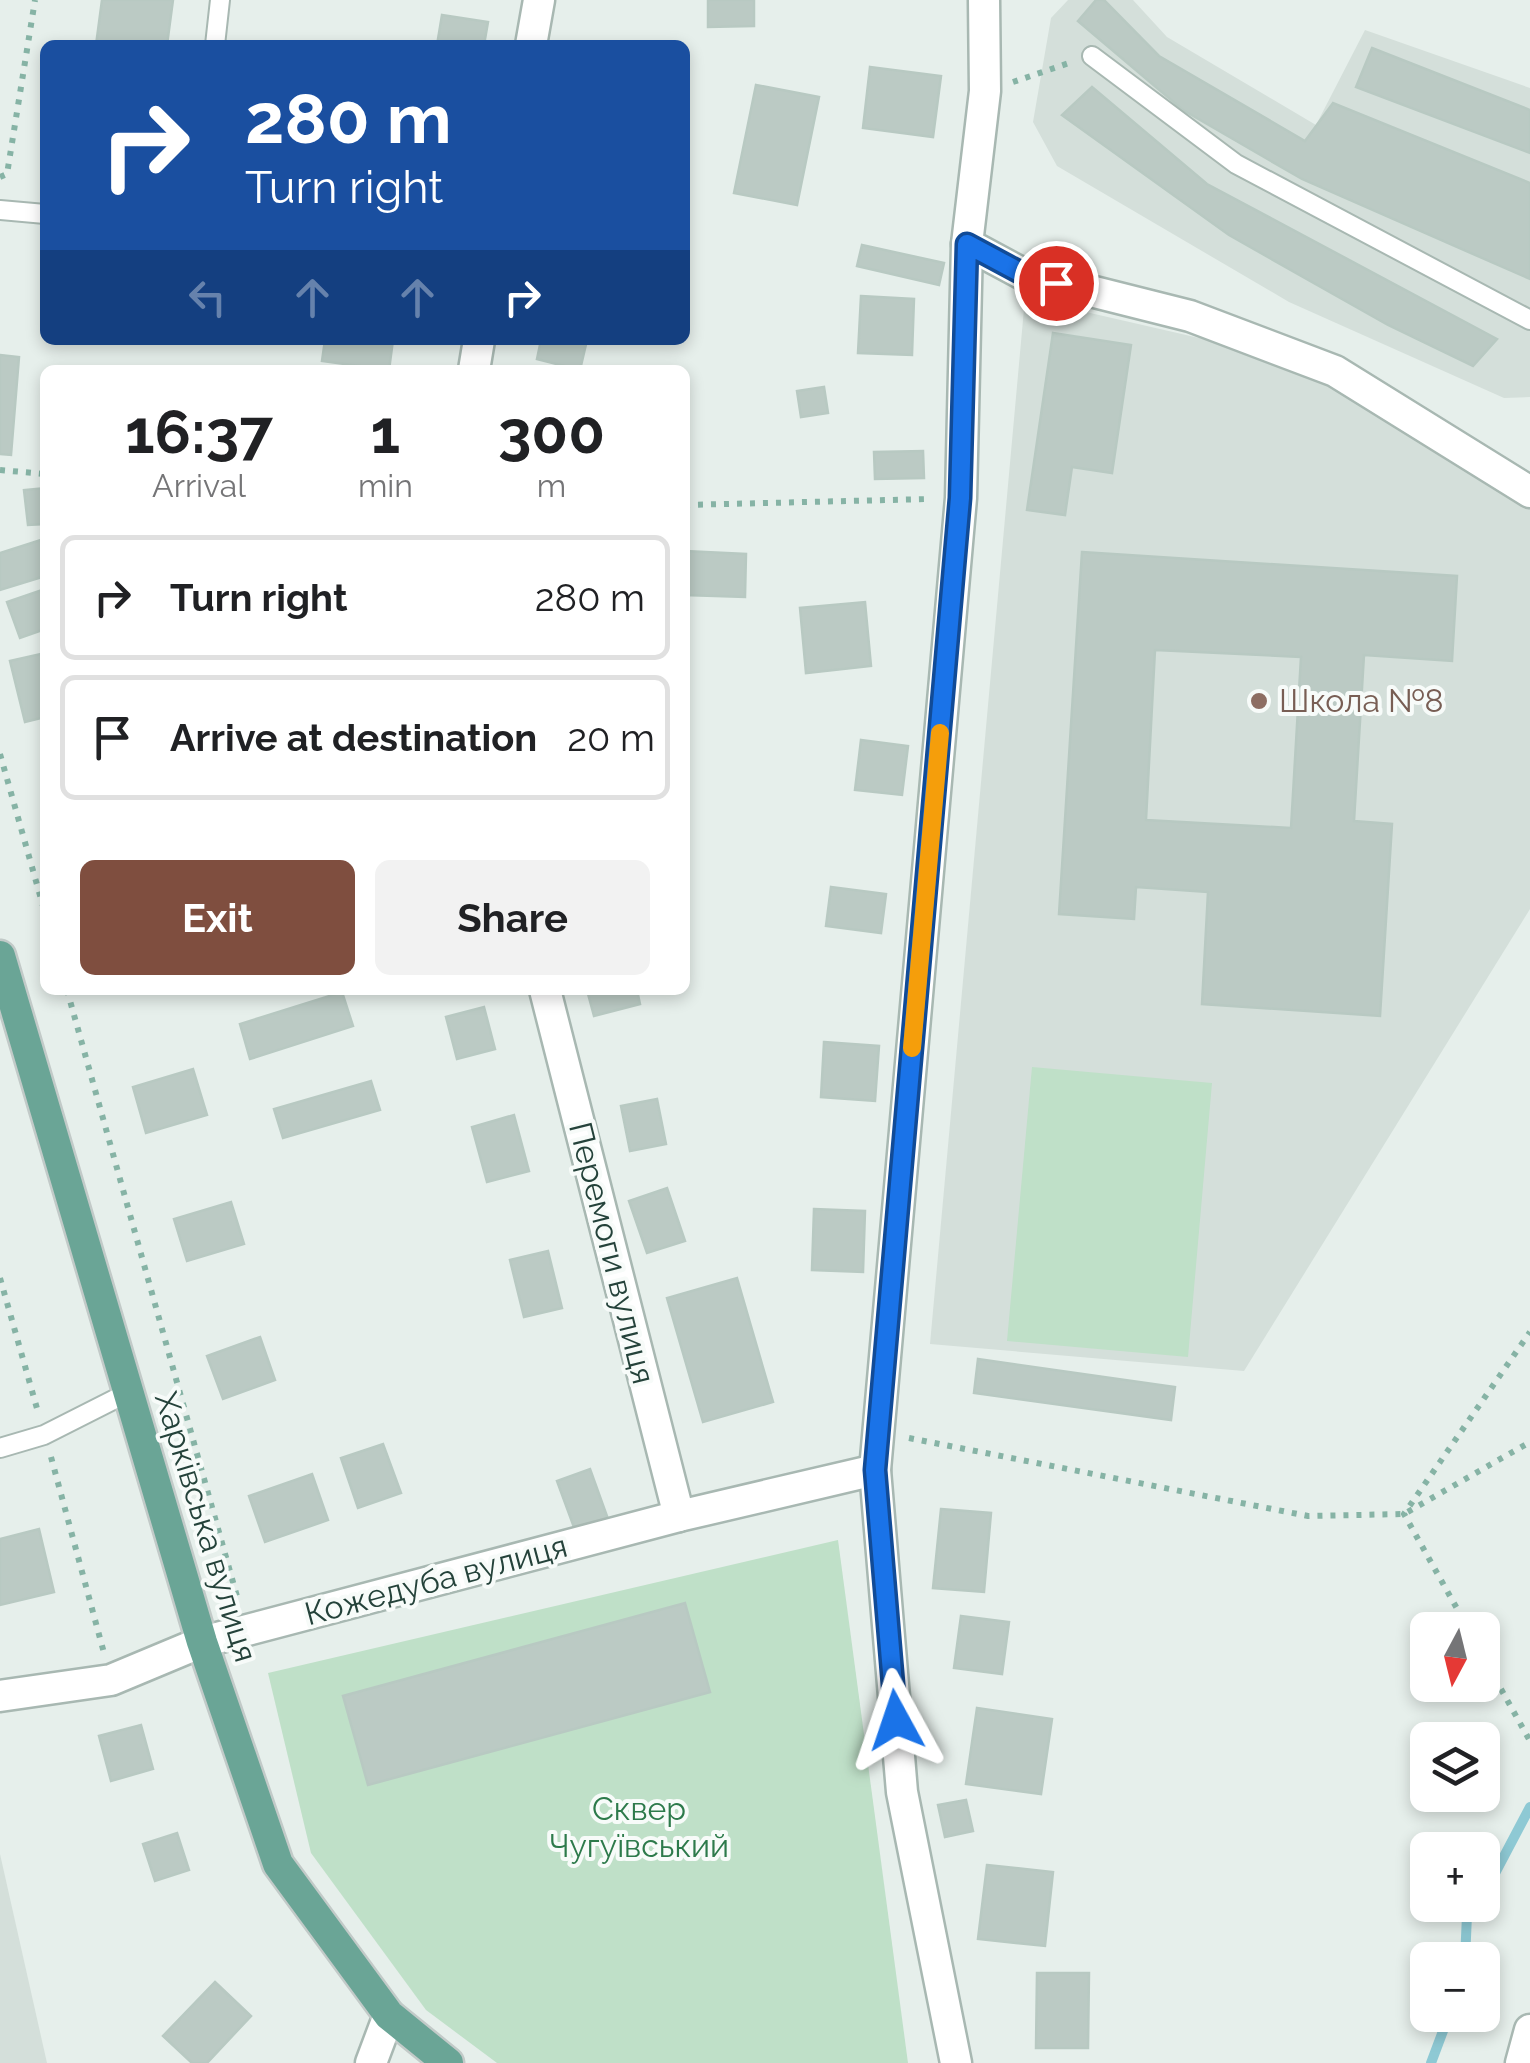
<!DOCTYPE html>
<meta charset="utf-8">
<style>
:root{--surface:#fff;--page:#f2f2f2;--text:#202124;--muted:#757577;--line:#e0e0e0;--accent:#7f4e3f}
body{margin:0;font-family:Raleway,sans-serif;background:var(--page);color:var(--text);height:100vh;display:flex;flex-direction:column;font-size:38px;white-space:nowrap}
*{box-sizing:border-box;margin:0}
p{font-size:32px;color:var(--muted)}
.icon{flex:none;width:55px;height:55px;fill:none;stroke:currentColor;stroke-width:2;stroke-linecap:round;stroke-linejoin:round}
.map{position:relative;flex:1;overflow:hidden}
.drawer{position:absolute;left:40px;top:365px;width:650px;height:630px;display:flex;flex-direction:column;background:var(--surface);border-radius:15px;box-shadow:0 5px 15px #0003}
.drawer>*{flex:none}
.top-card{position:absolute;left:40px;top:40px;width:650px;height:305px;border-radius:15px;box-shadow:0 5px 15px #0003;background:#1a4fa0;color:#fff;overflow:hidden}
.needle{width:65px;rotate:187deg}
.buttons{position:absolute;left:1410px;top:1612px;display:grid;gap:20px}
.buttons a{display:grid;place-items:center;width:90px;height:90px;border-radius:15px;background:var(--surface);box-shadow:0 5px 15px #0003;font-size:50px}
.pin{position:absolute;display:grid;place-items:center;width:85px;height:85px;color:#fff;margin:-42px;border:5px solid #fff;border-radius:50%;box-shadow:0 2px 10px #0007}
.me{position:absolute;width:110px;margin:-55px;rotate:355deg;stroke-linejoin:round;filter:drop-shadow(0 0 8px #0008)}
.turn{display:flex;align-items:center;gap:35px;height:210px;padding:0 40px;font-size:45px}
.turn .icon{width:130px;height:130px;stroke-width:2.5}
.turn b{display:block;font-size:70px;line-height:85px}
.lanes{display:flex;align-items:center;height:95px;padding:0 40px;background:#0003;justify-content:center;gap:50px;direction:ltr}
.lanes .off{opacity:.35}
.eta{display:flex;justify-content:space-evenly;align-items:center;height:170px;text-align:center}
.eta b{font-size:60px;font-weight:700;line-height:70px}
.primary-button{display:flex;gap:20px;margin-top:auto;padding:20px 40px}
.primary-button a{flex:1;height:115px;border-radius:15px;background:var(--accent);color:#fff;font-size:40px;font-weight:700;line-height:115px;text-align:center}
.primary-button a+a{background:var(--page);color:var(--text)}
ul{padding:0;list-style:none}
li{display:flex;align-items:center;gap:30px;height:125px;margin:0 20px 15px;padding:0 20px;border:5px solid var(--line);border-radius:15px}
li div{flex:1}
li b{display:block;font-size:38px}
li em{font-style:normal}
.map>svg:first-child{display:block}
.built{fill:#d4dfda}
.green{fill:#bfe0c8}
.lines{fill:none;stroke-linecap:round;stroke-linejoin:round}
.stream{stroke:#8ec9d4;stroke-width:10}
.building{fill:#bbcac4;stroke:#b8c9c2;stroke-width:2.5;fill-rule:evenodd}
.lane-casing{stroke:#a8b8b2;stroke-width:22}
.street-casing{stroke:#a8b8b2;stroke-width:35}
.primary-casing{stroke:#c2cac8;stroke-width:35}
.path{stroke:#86b3a5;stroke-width:6;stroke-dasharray:5 8;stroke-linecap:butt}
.lane{stroke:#fff;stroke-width:18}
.street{stroke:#fff;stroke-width:30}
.primary{stroke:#6aa596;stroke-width:30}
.route-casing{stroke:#114b97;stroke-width:25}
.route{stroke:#1a73e8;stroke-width:18}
.slow{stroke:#f59e0b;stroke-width:18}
.education-dot{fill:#8d6e63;stroke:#f7fbf9;stroke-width:4}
.labels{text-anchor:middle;stroke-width:8;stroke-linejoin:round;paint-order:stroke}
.education-label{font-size:32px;fill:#785e54;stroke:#f7fbf9;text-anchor:start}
.street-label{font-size:32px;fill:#24423a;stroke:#f7fbf9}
.park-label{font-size:32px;fill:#2d7a4b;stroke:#f7fbf9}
</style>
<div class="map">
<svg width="1530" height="2063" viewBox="0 0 1530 2063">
<rect width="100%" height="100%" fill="#e6efeb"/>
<!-- built -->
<g class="built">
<polygon points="1068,0 1133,0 1167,37 1316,125 1365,30 1530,88 1530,397 1504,398 1289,302 1057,166 1033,122 1051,18"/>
<polygon points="1025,298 1303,362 1530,493 1530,909 1244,1371 930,1344"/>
<polygon points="0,1854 47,2063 0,2063"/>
</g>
<!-- green -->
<g class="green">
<polygon points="1032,1067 1212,1083 1188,1357 1007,1341"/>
<polygon points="838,1540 908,2063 497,2063 426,2010 311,1853 268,1673"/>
</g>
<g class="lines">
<!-- stream -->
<g class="stream">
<polyline points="1482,1898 1530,1807"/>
<polyline points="1465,1960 1467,1915 1476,1905"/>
<polyline points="1431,2063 1449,2015"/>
</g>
</g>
<!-- building -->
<g class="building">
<polygon points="102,0 173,0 167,45 96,45"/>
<polygon points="708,0 754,0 754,26 708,27"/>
<polygon points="1096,0 1104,0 1159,56 1305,141 1333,103 1530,183 1530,279 1302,179 1183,110 1078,21"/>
<polygon points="442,15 488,22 484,45 437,45"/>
<polygon points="1372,48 1530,110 1530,153 1356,87"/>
<polygon points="870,67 941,76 933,137 863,128"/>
<polygon points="756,85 819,97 797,205 734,193"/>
<polygon points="1092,87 1207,184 1497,339 1473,366 1388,325 1229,235 1062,115"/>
<polygon points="862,245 944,263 939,285 857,266"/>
<polygon points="861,296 914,299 912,355 858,353"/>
<polygon points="1053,333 1131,345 1112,473 1072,467 1065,515 1027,510"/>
<polygon points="325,340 393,340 389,370 322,361"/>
<polygon points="541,340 587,340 580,370 537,359"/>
<polygon points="0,355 19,357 11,455 0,454"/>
<polygon points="824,387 828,413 801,417 797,391"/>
<polygon points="923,451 924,478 875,479 874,452"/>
<polygon points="45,488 45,524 28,525 24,490"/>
<polygon points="41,540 45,576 0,590 0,553"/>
<polygon points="685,551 746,554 745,597 685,595"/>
<path d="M1082,552l375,24 -5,85 -88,-6 -10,166 38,3 -12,192 -178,-12 6,-112 -72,-5 -2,32 -75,-5zM1155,650l146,7 -10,171 -145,-8z"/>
<polygon points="45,589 45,629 20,638 7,602"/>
<polygon points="865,602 871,666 806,673 800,608"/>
<polygon points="45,653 45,717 25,722 10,661"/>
<polygon points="861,740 908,746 902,795 855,790"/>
<polygon points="831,887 886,894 881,933 826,926"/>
<polygon points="587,990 637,990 640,1004 594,1016"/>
<polygon points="342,992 353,1026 250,1059 240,1024"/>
<polygon points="484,1007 495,1049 457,1059 446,1017"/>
<polygon points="824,1042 879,1046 875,1101 821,1097"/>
<polygon points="193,1069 207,1115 146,1133 133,1087"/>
<polygon points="371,1081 380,1110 283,1138 274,1109"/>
<polygon points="657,1099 666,1144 630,1151 621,1106"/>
<polygon points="514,1115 529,1171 487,1182 472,1127"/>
<polygon points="667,1188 685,1241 647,1253 629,1201"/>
<polygon points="231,1202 244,1244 187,1261 174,1219"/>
<polygon points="814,1209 865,1211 863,1272 812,1270"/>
<polygon points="548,1251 562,1308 524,1317 510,1260"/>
<polygon points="737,1278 773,1402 703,1422 667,1298"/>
<polygon points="260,1337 275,1380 223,1399 207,1356"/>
<polygon points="978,1359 1175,1387 1171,1420 974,1393"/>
<polygon points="383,1444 401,1493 358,1508 341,1458"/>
<polygon points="590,1469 608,1519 575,1530 557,1481"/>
<polygon points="312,1474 328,1520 265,1542 249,1496"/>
<polygon points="941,1509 991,1513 984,1592 933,1588"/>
<polygon points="39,1529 54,1592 0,1605 0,1539"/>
<polygon points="685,1603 710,1692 368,1785 343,1696"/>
<polygon points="961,1616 1009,1622 1002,1674 954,1668"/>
<polygon points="977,1708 1052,1719 1041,1794 966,1784"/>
<polygon points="141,1725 153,1769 111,1781 99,1736"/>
<polygon points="966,1800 973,1831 945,1837 938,1805"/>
<polygon points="177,1833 189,1870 155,1881 143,1844"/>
<polygon points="987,1865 1053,1872 1045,1946 978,1939"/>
<polygon points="1037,1973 1089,1973 1088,2048 1036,2048"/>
<polygon points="215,1982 251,2016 207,2063 192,2063 163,2036"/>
</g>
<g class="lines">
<defs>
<g id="lane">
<polyline points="215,45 220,0"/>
<polyline points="1092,56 1236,164 1530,320"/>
<polyline points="0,210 45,214"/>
<polyline points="0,1448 44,1435 129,1392"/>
</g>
<g id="street">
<polyline points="531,45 539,0"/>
<polyline points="967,244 1023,274 1190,316 1335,371 1530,492"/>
<polyline points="474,370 479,340"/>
<polyline points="545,990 679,1516"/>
<polyline points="0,1696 111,1680 202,1642 679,1516 875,1470"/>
<polyline points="371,2063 389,2015"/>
<polyline points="956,2063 902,1792 875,1470 961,498 967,244 985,91 984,0"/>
<polyline points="1521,2063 1530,2030"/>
</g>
<polyline id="primary" points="0,956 202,1642 278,1864 389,2015 448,2063"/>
</defs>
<!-- lane casing -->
<use href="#lane" class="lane-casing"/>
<!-- street casing -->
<use href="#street" class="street-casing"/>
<!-- primary casing -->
<use href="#primary" class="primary-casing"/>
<!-- path -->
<g class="path">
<polyline points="1013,82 1072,62"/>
<polyline points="0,177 7,174 35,0"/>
<polyline points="0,470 45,474"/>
<polyline points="685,505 929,499"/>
<polyline points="0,754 45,913"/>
<polyline points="67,990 238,1600"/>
<polyline points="0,1278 38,1412"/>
<polyline points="909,1438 1308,1516 1404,1514 1530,1442"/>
<polyline points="51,1457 104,1653"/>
<polyline points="1469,1630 1404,1514 1530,1332"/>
<polyline points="1482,1655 1530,1741"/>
</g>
<!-- lane -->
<use href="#lane" class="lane"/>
<!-- street -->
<use href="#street" class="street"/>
<!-- primary -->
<use href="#primary" class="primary"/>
</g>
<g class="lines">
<defs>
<polyline id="route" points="896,1720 875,1470 960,498 967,244 1023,274 1056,283"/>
</defs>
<!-- route casing -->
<use href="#route" class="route-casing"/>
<!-- route -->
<use href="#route" class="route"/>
<!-- slow -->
<polyline class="slow" points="912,1048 940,733"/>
</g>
<!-- markers -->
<circle class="education-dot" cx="1259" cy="701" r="10"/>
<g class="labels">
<!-- education labels -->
<g class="education-label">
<text x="1279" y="712">Школа №8</text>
</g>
<!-- street labels -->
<g class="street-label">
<text transform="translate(612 1253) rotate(76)" y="11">Перемоги вулиця</text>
<text transform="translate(206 1527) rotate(73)" y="11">Харківська вулиця</text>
<text transform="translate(436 1580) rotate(-15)" y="11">Кожедуба вулиця</text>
</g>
<!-- park labels -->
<g class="park-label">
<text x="639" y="1820">Сквер<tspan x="639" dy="37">Чугуївський</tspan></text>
</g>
</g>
</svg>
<div class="buttons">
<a><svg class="needle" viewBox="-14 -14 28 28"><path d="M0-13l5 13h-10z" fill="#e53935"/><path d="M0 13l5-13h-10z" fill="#757577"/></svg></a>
<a><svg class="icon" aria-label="layers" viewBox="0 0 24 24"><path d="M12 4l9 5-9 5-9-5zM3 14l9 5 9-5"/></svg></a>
<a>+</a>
<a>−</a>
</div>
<div class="pin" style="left:1056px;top:283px;background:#d93025"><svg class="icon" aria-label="arrive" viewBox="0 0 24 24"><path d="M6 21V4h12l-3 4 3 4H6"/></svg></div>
<svg class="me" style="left:896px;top:1720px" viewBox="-20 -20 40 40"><path d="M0-17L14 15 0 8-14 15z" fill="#1a73e8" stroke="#fff" stroke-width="4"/></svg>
<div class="top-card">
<div class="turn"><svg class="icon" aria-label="right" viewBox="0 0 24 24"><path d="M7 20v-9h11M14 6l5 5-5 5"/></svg><div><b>280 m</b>Turn right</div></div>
<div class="lanes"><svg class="icon off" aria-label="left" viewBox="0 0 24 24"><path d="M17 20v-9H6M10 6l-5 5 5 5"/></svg><svg class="icon off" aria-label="ahead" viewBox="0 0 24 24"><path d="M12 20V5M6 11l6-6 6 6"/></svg><svg class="icon off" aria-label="ahead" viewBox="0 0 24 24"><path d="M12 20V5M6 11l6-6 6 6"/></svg><svg class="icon" aria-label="right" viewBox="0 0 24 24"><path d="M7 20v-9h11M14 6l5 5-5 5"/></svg></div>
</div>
<section class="drawer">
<div class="eta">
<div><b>16:37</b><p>Arrival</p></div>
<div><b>1</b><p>min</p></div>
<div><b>300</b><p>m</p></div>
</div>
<ul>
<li><svg class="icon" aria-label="right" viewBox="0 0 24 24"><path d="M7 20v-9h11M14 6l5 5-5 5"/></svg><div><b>Turn right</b></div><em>280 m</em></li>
<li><svg class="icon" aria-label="arrive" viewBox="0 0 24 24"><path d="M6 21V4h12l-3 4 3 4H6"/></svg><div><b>Arrive at destination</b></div><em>20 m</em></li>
</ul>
<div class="primary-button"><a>Exit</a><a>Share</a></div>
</section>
</div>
